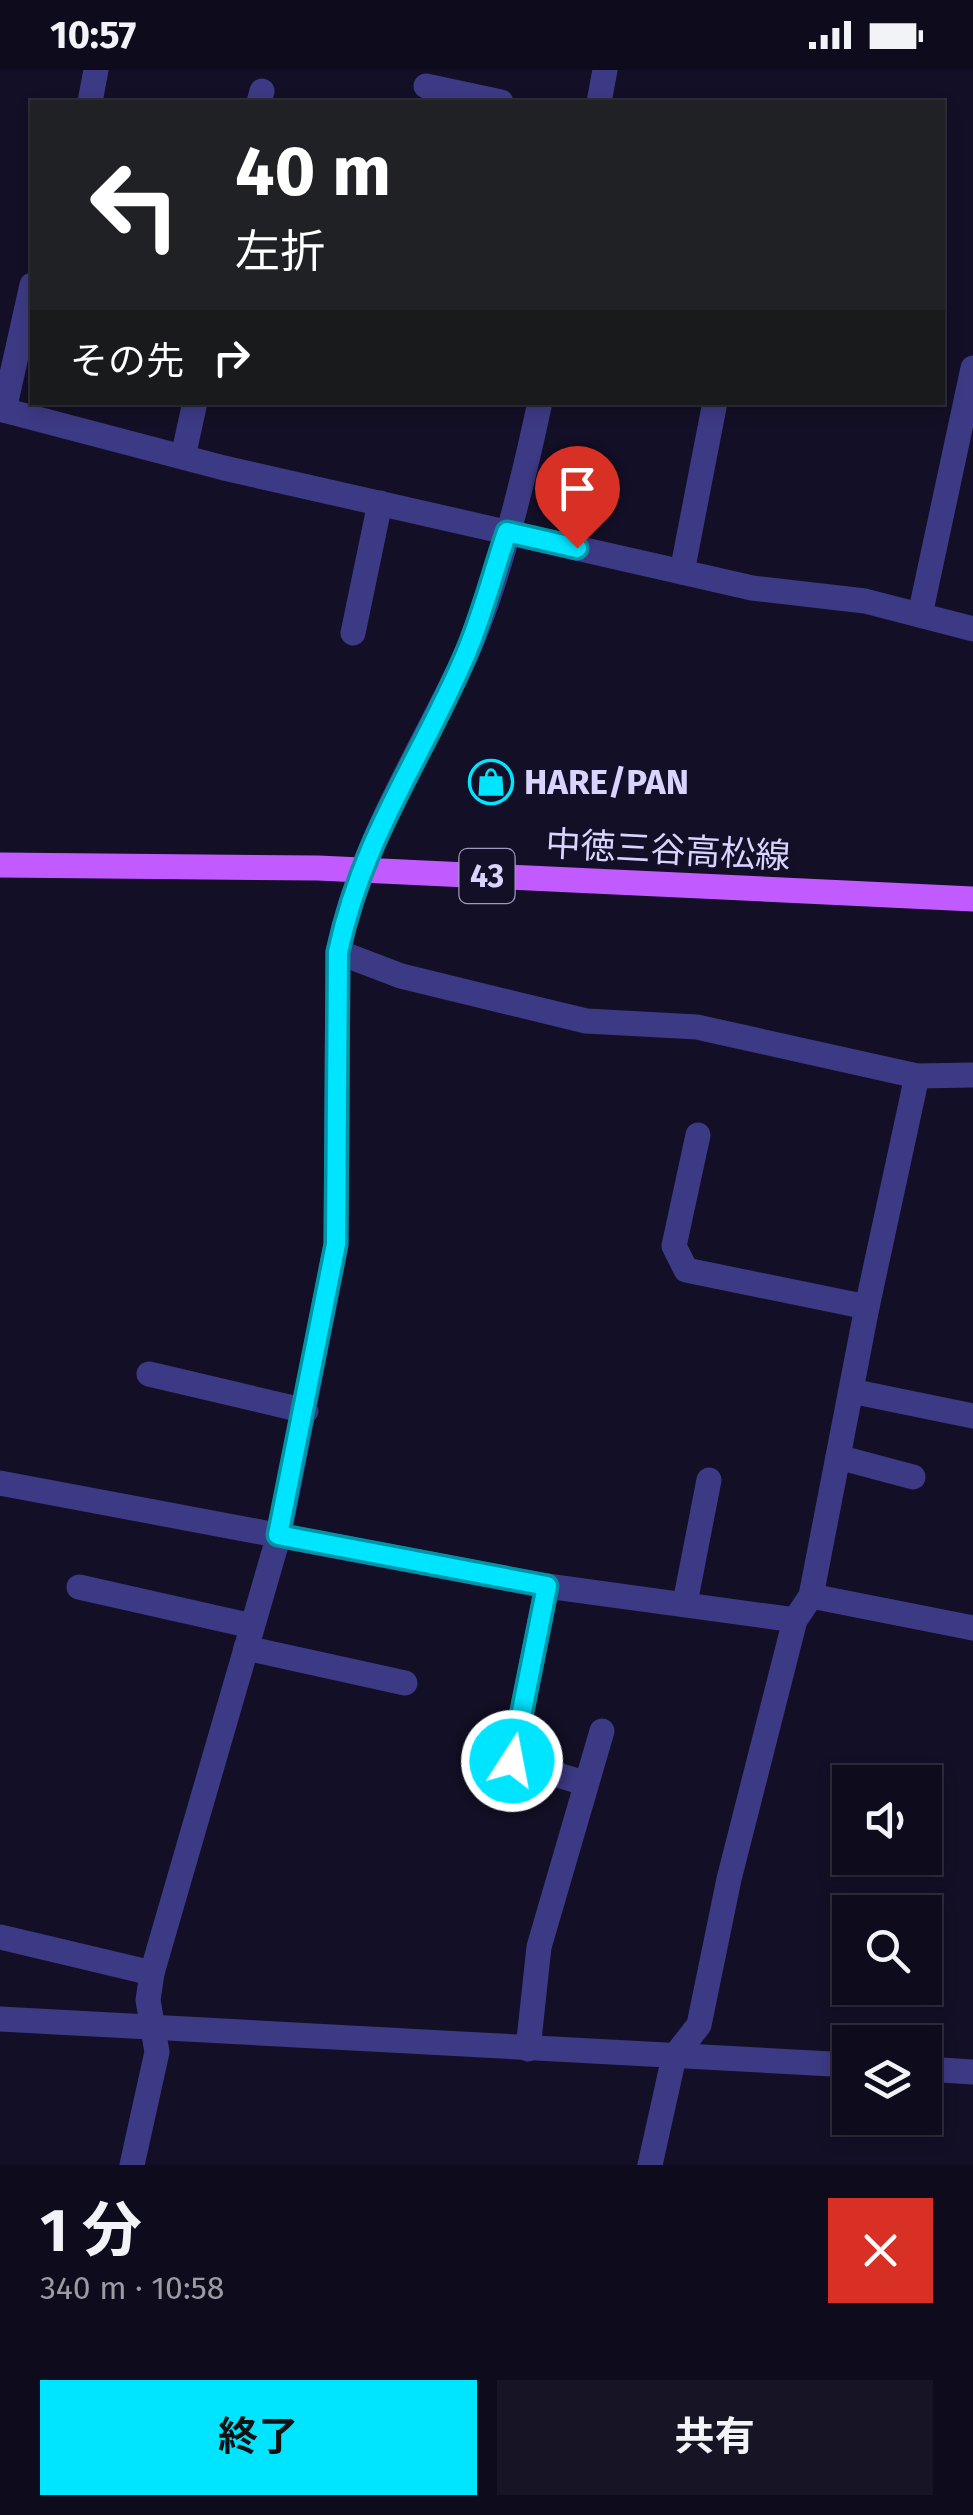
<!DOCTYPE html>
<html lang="ja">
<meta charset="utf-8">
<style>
:root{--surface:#0e0b1c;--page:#171425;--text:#f1f3f6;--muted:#9b9ba3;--line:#2e2b3b;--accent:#00e5ff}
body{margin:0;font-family:"Fira Sans","Noto Sans JP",sans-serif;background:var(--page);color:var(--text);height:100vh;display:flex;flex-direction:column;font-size:38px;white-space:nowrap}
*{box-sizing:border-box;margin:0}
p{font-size:32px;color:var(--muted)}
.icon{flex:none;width:55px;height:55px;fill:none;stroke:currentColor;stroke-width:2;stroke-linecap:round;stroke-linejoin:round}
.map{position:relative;height:2095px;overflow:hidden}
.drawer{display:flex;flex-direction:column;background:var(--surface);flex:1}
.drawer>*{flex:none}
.guide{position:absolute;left:30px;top:30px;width:915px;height:305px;border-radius:0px;box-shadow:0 5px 15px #0003,0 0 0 2px var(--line);background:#202124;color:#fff;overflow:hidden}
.controls{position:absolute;left:832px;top:1695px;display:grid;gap:20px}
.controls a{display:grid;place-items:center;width:110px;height:110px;border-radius:0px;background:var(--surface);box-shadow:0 5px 15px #0003,0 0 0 2px var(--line);font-size:50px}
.pin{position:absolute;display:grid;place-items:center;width:85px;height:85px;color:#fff;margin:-102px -42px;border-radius:50% 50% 50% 0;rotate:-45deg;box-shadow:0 0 10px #0007}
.pin .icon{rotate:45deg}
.me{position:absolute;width:110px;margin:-55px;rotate:11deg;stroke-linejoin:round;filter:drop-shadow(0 0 8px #0008)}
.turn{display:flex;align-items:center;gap:35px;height:210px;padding:0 40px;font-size:45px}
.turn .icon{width:130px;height:130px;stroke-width:2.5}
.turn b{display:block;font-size:70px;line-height:85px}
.then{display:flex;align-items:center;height:95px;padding:0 40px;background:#0003;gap:20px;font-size:38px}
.round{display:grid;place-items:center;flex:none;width:105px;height:105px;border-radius:0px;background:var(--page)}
.overview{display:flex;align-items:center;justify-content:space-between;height:170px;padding:0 40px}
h1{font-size:60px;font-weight:700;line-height:75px}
.primary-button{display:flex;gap:20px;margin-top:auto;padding:20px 40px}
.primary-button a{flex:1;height:115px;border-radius:0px;background:var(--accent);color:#111;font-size:40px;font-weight:700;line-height:115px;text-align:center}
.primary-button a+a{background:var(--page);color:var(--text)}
.status{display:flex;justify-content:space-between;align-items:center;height:70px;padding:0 50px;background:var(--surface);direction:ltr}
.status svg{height:28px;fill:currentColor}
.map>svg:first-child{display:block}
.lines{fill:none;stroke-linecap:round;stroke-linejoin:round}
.minor{stroke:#3d3a85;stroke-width:25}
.tertiary{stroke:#3d3a85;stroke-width:25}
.primary{stroke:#c25bff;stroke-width:25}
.route-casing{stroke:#0095a6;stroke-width:25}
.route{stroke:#00e5ff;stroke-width:18}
.labels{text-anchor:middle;stroke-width:10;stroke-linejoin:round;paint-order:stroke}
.shield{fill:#130f26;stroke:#9e99be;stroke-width:2.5}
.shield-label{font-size:32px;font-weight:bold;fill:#d9d4ff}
.poi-label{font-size:35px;font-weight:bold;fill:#d9d4ff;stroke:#130f26;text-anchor:start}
.street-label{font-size:35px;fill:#d9d4ff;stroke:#130f26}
</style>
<div class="status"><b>10:57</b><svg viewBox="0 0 49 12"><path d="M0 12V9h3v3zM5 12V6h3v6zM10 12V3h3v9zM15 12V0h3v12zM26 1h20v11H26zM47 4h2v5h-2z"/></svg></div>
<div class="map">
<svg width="973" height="2095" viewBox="0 0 973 2095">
<rect width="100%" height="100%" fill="#130f26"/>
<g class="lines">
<!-- minor -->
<g class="minor">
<polyline points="426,16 501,32"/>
<polyline points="90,32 96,0"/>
<polyline points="259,32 262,21"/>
<polyline points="599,32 605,0"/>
<polyline points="0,339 224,398 682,502 752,518 865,531 973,559"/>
<polyline points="4,340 32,215"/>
<polyline points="183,387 195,332"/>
<polyline points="682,502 715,332"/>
<polyline points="920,545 973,298"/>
<polyline points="353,563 380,433"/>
<polyline points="338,882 401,906 586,951 697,957 917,1006 973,1005"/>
<polyline points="698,1065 674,1176 686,1200 867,1237"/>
<polyline points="149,1304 306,1341"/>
<polyline points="851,1321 973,1346"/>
<polyline points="838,1387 913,1407"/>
<polyline points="0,1413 547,1516 795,1550"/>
<polyline points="547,1516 512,1691 584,1713"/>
<polyline points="79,1517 252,1556"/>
<polyline points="811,1526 973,1558"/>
<polyline points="685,1533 709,1410"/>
<polyline points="246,1578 405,1613"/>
<polyline points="0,1867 152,1903"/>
<polyline points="528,1979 539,1877 602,1661"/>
<path d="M132,2095l25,-113 -9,-52 4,-27 127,-438 57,-290 2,-293c22,-107 80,-195 126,-293 34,-73 59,-177 76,-257"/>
<polyline points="650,2095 674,1987 699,1955 729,1809 795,1550 811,1526 867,1237 917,1006"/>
</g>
<!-- tertiary -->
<g class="tertiary">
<polyline points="0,1949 850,1995"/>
<polyline points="925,1999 973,2002"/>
</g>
<!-- primary -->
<polyline class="primary" points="0,795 318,798 973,829"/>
</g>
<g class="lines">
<defs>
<path id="route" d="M512,1691l35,-175 -269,-51 58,-291 2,-292c25,-116 82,-191 127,-296 17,-39 28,-83 42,-124l70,16"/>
</defs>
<!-- route casing -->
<use href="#route" class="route-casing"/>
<!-- route -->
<use href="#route" class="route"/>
</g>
<!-- icons -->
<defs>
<symbol id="shop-ring" viewBox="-11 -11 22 22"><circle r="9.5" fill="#130f26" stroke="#00e5ff" stroke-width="1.5"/><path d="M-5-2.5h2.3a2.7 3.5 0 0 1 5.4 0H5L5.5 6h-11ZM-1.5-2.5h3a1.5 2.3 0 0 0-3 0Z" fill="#00e5ff"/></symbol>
</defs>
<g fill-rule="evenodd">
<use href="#shop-ring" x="466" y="687" width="50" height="50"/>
</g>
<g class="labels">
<!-- shield labels -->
<rect class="shield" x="459.5" y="779" width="55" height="54" rx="8"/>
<g class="shield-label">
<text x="487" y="817">43</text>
</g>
<!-- poi labels -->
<g class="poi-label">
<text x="524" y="724">HARE/PAN</text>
</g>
<!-- street labels -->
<g class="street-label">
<text transform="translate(668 780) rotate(3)" y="12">中徳三谷高松線</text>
</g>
</g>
</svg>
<div class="controls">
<a><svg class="icon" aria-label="sound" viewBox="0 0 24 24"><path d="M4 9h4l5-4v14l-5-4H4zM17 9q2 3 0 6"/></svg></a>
<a><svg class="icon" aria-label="search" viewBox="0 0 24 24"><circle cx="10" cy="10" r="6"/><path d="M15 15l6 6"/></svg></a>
<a><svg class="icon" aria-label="layers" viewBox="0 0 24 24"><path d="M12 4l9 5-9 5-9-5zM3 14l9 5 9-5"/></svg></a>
</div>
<div class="pin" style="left:577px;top:478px;background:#d93025"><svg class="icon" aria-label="arrive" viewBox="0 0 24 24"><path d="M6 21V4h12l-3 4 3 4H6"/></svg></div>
<svg class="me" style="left:512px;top:1691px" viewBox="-20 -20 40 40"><circle r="17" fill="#00e5ff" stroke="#fff" stroke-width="3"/><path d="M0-11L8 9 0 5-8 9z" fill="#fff"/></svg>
<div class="guide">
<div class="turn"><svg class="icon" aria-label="left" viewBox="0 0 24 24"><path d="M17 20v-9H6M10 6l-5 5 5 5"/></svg><div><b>40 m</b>左折</div></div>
<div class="then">その先<svg class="icon" aria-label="right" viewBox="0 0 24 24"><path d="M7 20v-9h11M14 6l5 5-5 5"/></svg></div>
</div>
</div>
<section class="drawer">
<div class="overview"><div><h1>1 分</h1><p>340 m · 10:58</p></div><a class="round" style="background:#d93025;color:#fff"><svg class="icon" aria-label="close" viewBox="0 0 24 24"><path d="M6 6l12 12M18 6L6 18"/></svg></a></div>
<div class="primary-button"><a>終了</a><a>共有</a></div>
</section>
